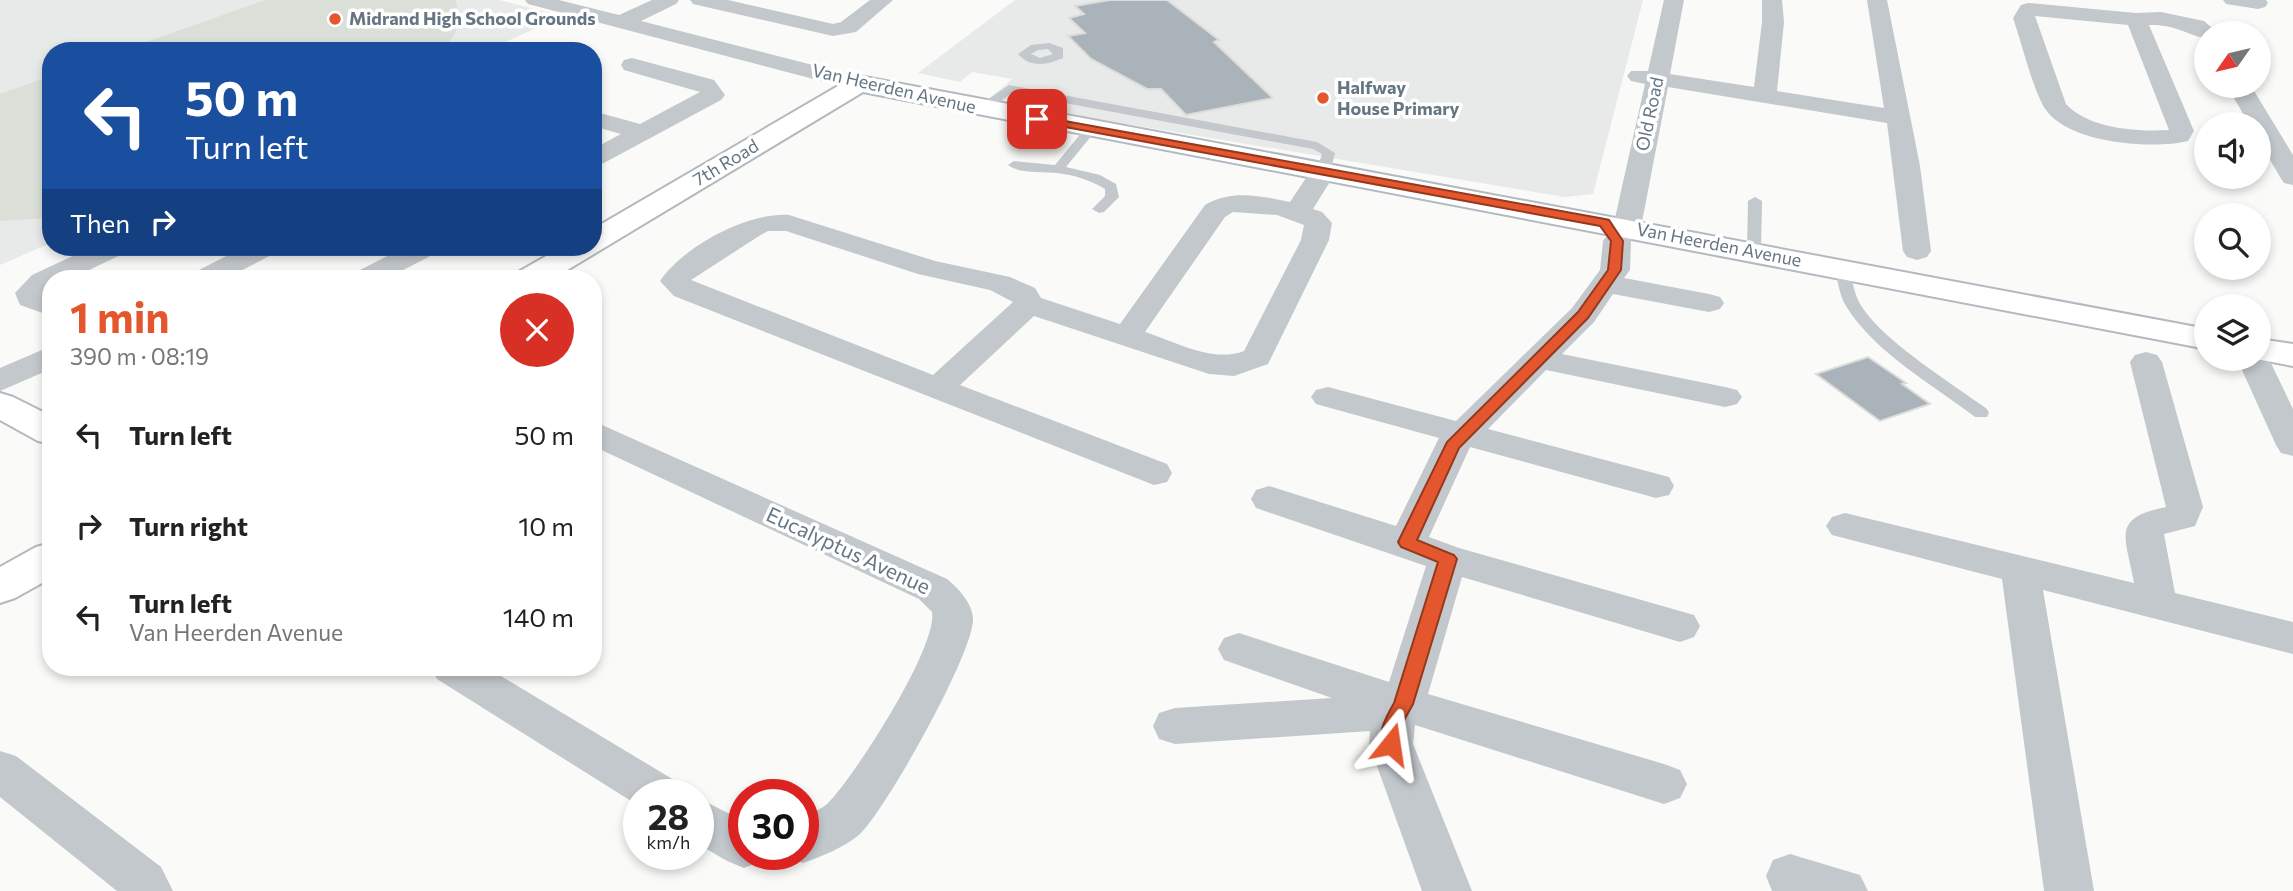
<!DOCTYPE html>
<meta charset="utf-8">
<style>
:root{--surface:#fff;--page:#f2f2f2;--text:#222;--muted:#767676;--accent:#e4572e}
body{margin:0;font-family:Commissioner,sans-serif;background:var(--page);color:var(--text);height:100vh;display:flex;flex-direction:column;font-size:26px;white-space:nowrap}
*{box-sizing:border-box;margin:0}
p{font-size:23px;color:var(--muted)}
.icon{flex:none;width:38px;height:38px;fill:none;stroke:currentColor;stroke-width:2;stroke-linecap:round;stroke-linejoin:round}
.map{position:relative;flex:1;overflow:hidden}
.details{position:absolute;left:42px;top:270px;width:560px;height:406px;display:flex;flex-direction:column;background:var(--surface);border-radius:28px;box-shadow:0 4px 10px #0003}
.details>*{flex:none}
.banner{position:absolute;left:42px;top:42px;width:560px;height:214px;border-radius:28px;box-shadow:0 4px 10px #0003;background:#1a4fa0;color:#fff;overflow:hidden}
.needle{width:46px;rotate:236deg}
.fabs{position:absolute;left:2194px;top:21px;display:grid;gap:14px}
.fabs a{display:grid;place-items:center;width:77px;height:77px;border-radius:50%;background:var(--surface);box-shadow:0 4px 10px #0003;font-size:35px}
.speed{position:absolute;left:623px;top:779px;display:flex;gap:14px;font-size:35px;font-weight:700;text-align:center}
.speed>*{display:grid;place-content:center;width:91px;height:91px;border-radius:50%;background:var(--surface);box-shadow:0 4px 10px #0003;line-height:1}
.speed small{font-size:18px;font-weight:400}
.speed .limit{border:10px solid #d22;background:#fff;color:#111}
.pin{position:absolute;display:grid;place-items:center;width:60px;height:60px;color:#fff;margin:-30px;border-radius:14px;box-shadow:0 4px 10px #0006}
.me{position:absolute;width:77px;margin:-38px;rotate:15deg;stroke-linejoin:round;filter:drop-shadow(0 0 5px #0008)}
.turn{display:flex;align-items:center;gap:24px;height:147px;padding:0 28px;font-size:32px}
.turn .icon{width:91px;height:91px;stroke-width:2.5}
.turn b{display:block;font-size:49px;line-height:60px}
.then{display:flex;align-items:center;height:66px;padding:0 28px;background:#0003;gap:14px;font-size:26px}
.round{display:grid;place-items:center;flex:none;width:74px;height:74px;border-radius:37px;background:var(--page)}
.headline{display:flex;align-items:center;justify-content:space-between;height:119px;padding:0 28px}
h1{font-size:42px;font-weight:700;line-height:52px;color:var(--accent)}
ul{padding:0;list-style:none}
li{display:flex;align-items:center;gap:21px;height:91px;padding:0 28px}
li div{flex:1}
li b{display:block;font-size:26px}
li em{font-style:normal}
.map>svg:first-child{display:block}
.built{fill:#e8e9e9}
.green{fill:#dadfd7}
.building{fill:#aab3b9;stroke:#dcdcda;stroke-width:2}
.lines{fill:none;stroke-linecap:round;stroke-linejoin:round}
.secondary-casing{stroke:#b3babf;stroke-width:4}
.lane{fill:#c3c8cc;fill-rule:evenodd}
.street{fill:#c3c8cc;fill-rule:evenodd}
.secondary{fill:#fff;fill-rule:evenodd}
.route{fill:#e4572e;stroke:#94391e;stroke-width:2}
.poi-dot{fill:#e4572e;stroke:#fff;stroke-width:2.5}
.labels{text-anchor:middle;stroke-width:7;stroke-linejoin:round;paint-order:stroke}
.far-poi-label{font-size:18px;font-weight:bold;fill:#657683;stroke:#fff;text-anchor:start}
.far-street-label{font-size:18px;fill:#657683;stroke:#fff}
.street-label{font-size:21px;fill:#657683;stroke:#fff}
</style>
<div class="map">
<svg width="2293" height="891" viewBox="0 0 2293 891">
<rect width="100%" height="100%" fill="#fafaf8"/>
<!-- built -->
<g class="built">
<polygon points="0,0 499,0 563,16 485,51 51,51 51,243 0,265"/>
<polygon points="1015,0 1643,0 1593,194 1565,197 1097,119 1049,109 1043,101 1013,94 993,108 982,105 1012,79 972,72 960,82 918,73"/>
</g>
<!-- green -->
<g class="green">
<path d="M265,0h188l3,1c6,23 1,38 -19,50h-316z"/>
<polygon points="51,76 51,218 0,221 0,94"/>
</g>
<!-- building -->
<g class="building">
<polygon points="1110,0 1167,0 1219,40 1214,42 1273,98 1186,115 1161,89 1147,89 1091,59 1068,36 1085,33 1069,18 1084,14 1075,6"/>
<polygon points="1868,357 1906,383 1902,384 1930,404 1880,421 1816,374"/>
</g>
<g class="lines">
<defs>
<g id="secondary">
<polygon points="859,76 2207,329 2207,349 863,92 554,278 515,278 520,271 562,247 593,247 593,229 850,79"/>
<polygon points="2259,339 2293,344 2293,366 2256,359 2259,359"/>
<polygon points="0,393 13,397 51,416 51,444 38,441 0,420"/>
<polygon points="51,543 51,578 15,598 0,603 0,567 36,547"/>
</g>
</defs>
<!-- secondary casing -->
<use href="#secondary" class="secondary-casing"/>
<!-- lane -->
<g class="lane">
<path d="M1049,43l14,5v10c-15,7 -33,10 -45,-4l13,-9zM1048,49l5,5 -13,4 -9,-4 7,-4z"/>
<polygon points="1009,85 1317,142 1335,153 1330,172 1323,176 1316,172 1322,154 1313,149 1011,93 986,112 978,112 978,106"/>
<path d="M1091,125l6,4 -31,38 34,8 16,9 3,13 -15,15 -5,1 -7,-4 13,-13v-7c-15,-9 -31,-14 -48,-16 -15,-2 -38,1 -49,-8l6,-4 41,4 32,-39z"/>
<polygon points="1755,197 1762,201 1761,252 1754,256 1747,252 1748,201"/>
<path d="M1842,265l7,4c3,10 5,22 9,31 18,37 95,84 129,109l2,4 -2,4h-12c-43,-33 -100,-64 -129,-111 -7,-11 -8,-25 -11,-37z"/>
</g>
<!-- street -->
<g class="street">
<polygon points="525,0 559,0 619,15 652,0 679,0 676,4 641,21 867,79 871,84 867,89 859,91 528,4"/>
<polygon points="690,0 728,0 833,24 841,22 870,0 893,0 856,32 833,36 693,4"/>
<polygon points="1664,0 1684,0 1670,74 1754,87 1762,22 1762,0 1782,0 1784,22 1777,91 1884,108 1867,0 1887,0 1920,166 1931,251 1927,257 1917,260 1907,257 1903,251 1887,123 1668,87 1641,227 1631,241 1630,270 1624,278 1709,294 1720,297 1724,303 1720,309 1709,312 1613,294 1594,322 1562,354 1725,387 1737,390 1742,397 1737,404 1725,407 1546,370 1488,429 1669,477 1674,486 1669,495 1656,498 1470,447 1429,537 1459,548 1694,615 1700,626 1694,637 1680,642 1462,577 1428,694 1664,764 1680,770 1687,784 1680,798 1664,804 1415,725 1413,744 1472,891 1422,891 1369,744 1370,731 1175,744 1159,739 1153,726 1159,713 1175,708 1332,698 1224,660 1218,649 1224,638 1239,633 1389,682 1426,566 1256,508 1251,499 1256,490 1269,486 1396,526 1439,438 1316,404 1311,397 1316,390 1328,387 1456,421 1572,308 1600,270 1603,241 1613,227 1645,84 1631,81 1627,76 1631,71 1648,71"/>
<polygon points="2223,0 2266,0 2268,3 2265,7 2258,9 2226,4"/>
<path d="M2028,3l108,10 25,-1 43,9 14,12h-11v6c-22,-5 -32,-15 -58,-14l45,106 -6,10c-37,9 -119,2 -142,-31 -12,-16 -25,-70 -33,-92l8,-13zM2035,16l93,9 41,105c-31,2 -80,-1 -103,-26z"/>
<polygon points="632,58 714,80 725,95 721,100 602,164 593,167 593,149 621,134 593,126 593,111 640,124 700,92 624,70 621,65 624,60"/>
<polygon points="2227,86 2251,86 2293,155 2293,185 2284,183 2280,177 2259,141 2259,124 2249,124"/>
<path d="M1323,164l9,2 4,6 -23,37 9,3 10,11 -3,17 -61,124 -34,12 -25,-2 -175,-58 -74,69 207,79 5,9 -5,9 -13,3 -480,-189 -14,-15c24,-35 87,-69 129,-66l146,46 75,16 25,11 6,10 79,26 85,-119c26,-16 57,-9 85,-3l24,-36zM1233,212l44,3 27,10 -3,15 -57,111c-31,12 -68,-9 -99,-19l80,-115zM786,231l132,43 72,16 23,12 -80,73 -242,-95 68,-44 9,-5z"/>
<polygon points="92,247 129,247 125,253 72,278 51,278 51,289 46,294 51,296 51,316 20,305 15,293 32,275"/>
<polygon points="244,247 279,247 275,253 227,278 190,278 195,272"/>
<polygon points="405,247 440,247 436,253 388,278 351,278 356,272"/>
<polygon points="51,346 51,369 0,391 0,368"/>
<polygon points="2259,351 2264,352 2269,359 2293,409 2293,456 2281,453 2276,445 2237,359 2259,359"/>
<path d="M2146,352l11,3 5,7 41,145 -8,19 -31,8 11,59 118,29v32l-250,-64 51,301h-50l-42,-312 -170,-44 -6,-9 6,-9 13,-4 289,70c-8,-46 -24,-65 32,-76l-36,-145 5,-7z"/>
<path d="M593,421l354,158c11,9 25,24 26,39 2,33 -87,191 -113,216 -15,13 -39,23 -57,29l-17,-6 -1,-3h18v-37c8,-4 17,-7 24,-13 26,-25 111,-157 105,-192l-13,-13 -326,-153z"/>
<polygon points="431,667 486,667 674,780 681,794 639,794 639,806 437,679"/>
<polygon points="0,751 16,756 161,867 173,891 117,891 0,797"/>
<polygon points="698,798 744,821 744,854 764,854 761,861 744,868 727,861 698,844"/>
<polygon points="1790,854 1860,875 1868,891 1772,891 1766,876 1773,860"/>
</g>
<!-- secondary -->
<use href="#secondary" class="secondary"/>
</g>
<!-- route -->
<path class="route" d="M1037,116l568,103 4,1 14,21 -2,29 -33,48 -129,130 -42,92 37,15 3,4 -44,145 -11,20 -4,26 -7,3 -7,-3c-8,-16 2,-33 10,-47l44,-141 -37,-15 -3,-5 49,-100 131,-130 30,-42 3,-29 -11,-15 -567,-105 -2,-2z"/>
<!-- markers -->
<g class="poi-dot">
<circle cx="335" cy="19" r="7"/>
<circle cx="1323" cy="98" r="7"/>
</g>
<g class="labels">
<!-- far-poi labels -->
<g class="far-poi-label">
<text x="349" y="25">Midrand High School Grounds</text>
<text x="1337" y="94">Halfway<tspan x="1337" dy="21">House Primary</tspan></text>
</g>
<!-- far-street labels -->
<g class="far-street-label">
<text transform="translate(894 89) rotate(13)" y="6">Van Heerden Avenue</text>
<text transform="translate(1650 114) rotate(-78)" y="6">Old Road</text>
<text transform="translate(726 163) rotate(-31)" y="6">7th Road</text>
<text transform="translate(1719 245) rotate(11)" y="6">Van Heerden Avenue</text>
</g>
<!-- street labels -->
<g class="street-label">
<text transform="translate(848 551) rotate(25)" y="7">Eucalyptus Avenue</text>
</g>
</g>
</svg>
<div class="fabs">
<a><svg class="needle" viewBox="-14 -14 28 28"><path d="M0-13l5 13h-10z" fill="#e53935"/><path d="M0 13l5-13h-10z" fill="#767676"/></svg></a>
<a><svg class="icon" aria-label="sound" viewBox="0 0 24 24"><path d="M4 9h4l5-4v14l-5-4H4zM17 9q2 3 0 6"/></svg></a>
<a><svg class="icon" aria-label="search" viewBox="0 0 24 24"><circle cx="10" cy="10" r="6"/><path d="M15 15l6 6"/></svg></a>
<a><svg class="icon" aria-label="layers" viewBox="0 0 24 24"><path d="M12 4l9 5-9 5-9-5zM3 14l9 5 9-5"/></svg></a>
</div>
<div class="speed"><div>28<small>km/h</small></div><div class="limit">30</div></div>
<div class="pin" style="left:1037px;top:119px;background:#d93025"><svg class="icon" aria-label="arrive" viewBox="0 0 24 24"><path d="M6 21V4h12l-3 4 3 4H6"/></svg></div>
<svg class="me" style="left:1391px;top:744px" viewBox="-20 -20 40 40"><path d="M0-17L14 15 0 8-14 15z" fill="#e4572e" stroke="#fff" stroke-width="4"/></svg>
<div class="banner">
<div class="turn"><svg class="icon" aria-label="left" viewBox="0 0 24 24"><path d="M17 20v-9H6M10 6l-5 5 5 5"/></svg><div><b>50 m</b>Turn left</div></div>
<div class="then">Then<svg class="icon" aria-label="right" viewBox="0 0 24 24"><path d="M7 20v-9h11M14 6l5 5-5 5"/></svg></div>
</div>
<section class="details">
<div class="headline"><div><h1>1 min</h1><p>390 m · 08:19</p></div><a class="round" style="background:#d93025;color:#fff"><svg class="icon" aria-label="close" viewBox="0 0 24 24"><path d="M6 6l12 12M18 6L6 18"/></svg></a></div>
<ul>
<li><svg class="icon" aria-label="left" viewBox="0 0 24 24"><path d="M17 20v-9H6M10 6l-5 5 5 5"/></svg><div><b>Turn left</b></div><em>50 m</em></li>
<li><svg class="icon" aria-label="right" viewBox="0 0 24 24"><path d="M7 20v-9h11M14 6l5 5-5 5"/></svg><div><b>Turn right</b></div><em>10 m</em></li>
<li><svg class="icon" aria-label="left" viewBox="0 0 24 24"><path d="M17 20v-9H6M10 6l-5 5 5 5"/></svg><div><b>Turn left</b><p>Van Heerden Avenue</p></div><em>140 m</em></li>
</ul>
</section>
</div>
